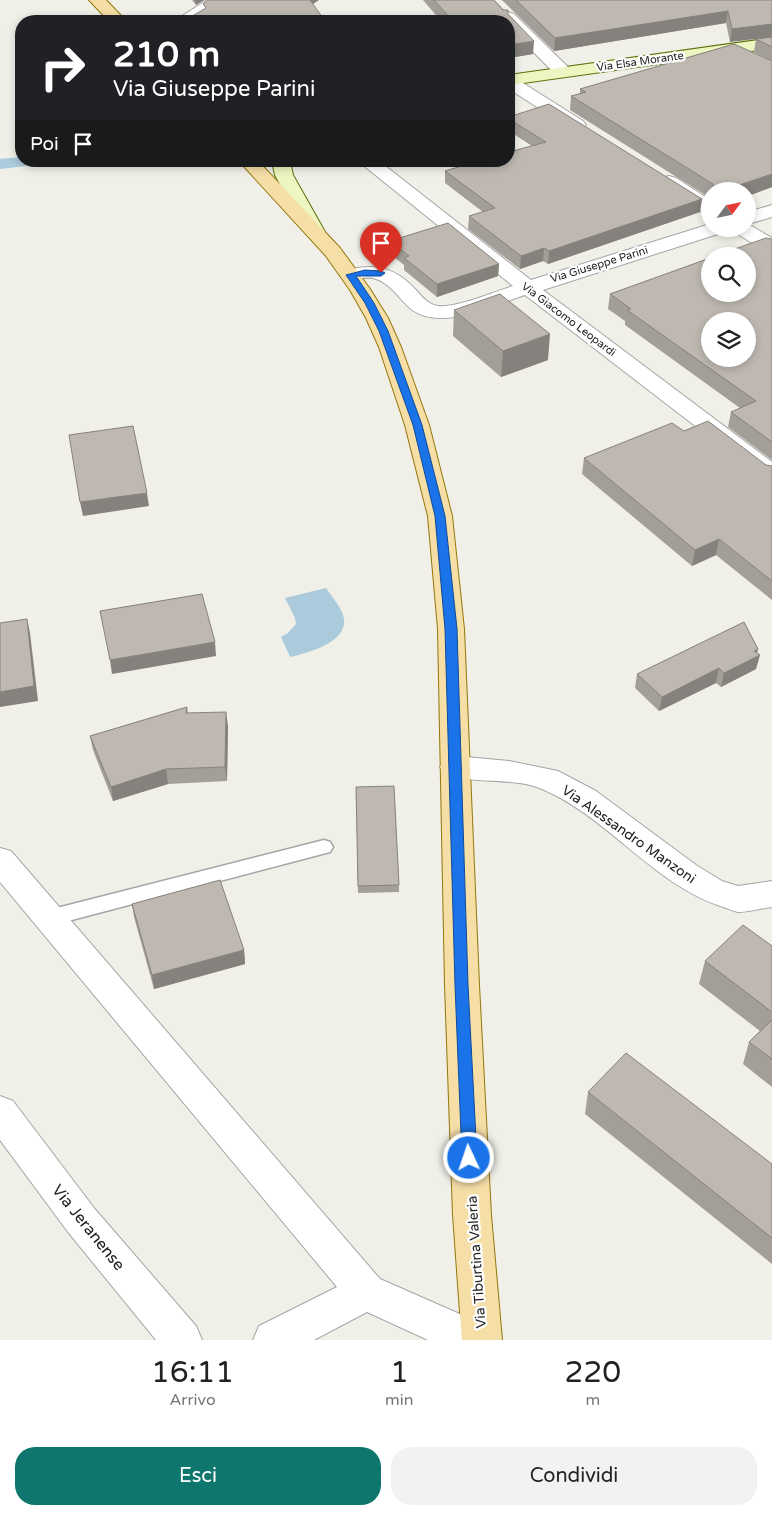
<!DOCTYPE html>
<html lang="it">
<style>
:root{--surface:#fff;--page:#f2f2f2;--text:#222;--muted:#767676;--accent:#0f766e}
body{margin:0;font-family:"Varela Round",sans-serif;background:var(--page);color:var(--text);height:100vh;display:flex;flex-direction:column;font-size:19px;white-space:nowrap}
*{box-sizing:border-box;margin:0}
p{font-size:16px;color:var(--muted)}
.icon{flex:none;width:28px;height:28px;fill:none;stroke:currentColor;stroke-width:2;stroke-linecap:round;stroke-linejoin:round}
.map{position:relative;height:1340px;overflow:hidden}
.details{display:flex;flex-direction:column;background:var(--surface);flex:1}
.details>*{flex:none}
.hud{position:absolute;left:15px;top:15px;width:500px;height:152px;border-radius:20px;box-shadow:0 2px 8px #0003;background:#202124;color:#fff;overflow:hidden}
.needle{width:32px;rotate:57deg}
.fabs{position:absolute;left:701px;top:182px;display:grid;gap:10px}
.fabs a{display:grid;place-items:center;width:55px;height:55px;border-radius:50%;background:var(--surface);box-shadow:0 2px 8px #0003;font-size:25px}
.pin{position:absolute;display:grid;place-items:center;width:42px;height:42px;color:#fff;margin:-51px -21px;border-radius:50% 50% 50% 0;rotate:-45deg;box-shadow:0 0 5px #0007}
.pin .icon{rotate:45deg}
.me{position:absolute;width:55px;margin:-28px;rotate:357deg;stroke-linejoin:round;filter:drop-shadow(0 0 4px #0008)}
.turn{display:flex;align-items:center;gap:18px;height:105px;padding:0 15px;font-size:22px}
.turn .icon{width:65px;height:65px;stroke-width:2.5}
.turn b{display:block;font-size:35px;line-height:42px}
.then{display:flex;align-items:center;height:48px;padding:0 15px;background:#0003;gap:10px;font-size:19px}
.eta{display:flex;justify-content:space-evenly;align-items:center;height:85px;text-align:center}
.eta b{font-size:30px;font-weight:600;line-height:35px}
.action{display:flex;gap:10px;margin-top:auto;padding:10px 15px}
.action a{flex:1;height:58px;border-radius:20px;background:var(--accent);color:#fff;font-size:20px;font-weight:600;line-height:58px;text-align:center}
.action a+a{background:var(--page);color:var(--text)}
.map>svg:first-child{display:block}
.water{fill:#abcadb}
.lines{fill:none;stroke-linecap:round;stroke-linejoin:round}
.lane-casing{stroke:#a5a5a5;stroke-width:3}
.street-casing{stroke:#a5a5a5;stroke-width:2}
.secondary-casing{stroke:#5b730c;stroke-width:2}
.primary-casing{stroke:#93770a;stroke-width:2}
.lane{fill:#fff;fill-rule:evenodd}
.street{fill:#fff;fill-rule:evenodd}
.secondary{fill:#edf6c0;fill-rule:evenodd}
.primary{fill:#f6dea7;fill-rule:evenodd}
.wall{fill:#a39e98}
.shaded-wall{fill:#85817c}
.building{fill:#beb8b1;stroke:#85817c;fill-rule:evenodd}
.route{fill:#1a73e8;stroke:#114b97}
.labels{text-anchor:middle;stroke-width:4.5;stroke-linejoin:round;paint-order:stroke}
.far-street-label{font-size:11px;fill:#212121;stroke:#fff}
.street-label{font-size:14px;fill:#212121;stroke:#fff}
.near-street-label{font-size:16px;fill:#212121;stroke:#fff}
</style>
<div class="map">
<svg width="772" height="1340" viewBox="0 0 772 1340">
<rect width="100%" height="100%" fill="#f0efe8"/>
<!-- water -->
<g class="water">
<polygon points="21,157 21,161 34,161 35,165 0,169 0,159"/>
<path d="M326,588c6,9 17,21 18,31 3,24 -37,34 -54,38l-9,-20 7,-4 8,-9 -1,-6 -10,-20z"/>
</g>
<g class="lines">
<defs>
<polygon id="lane" points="324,840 330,842 333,847 330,852 49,926 42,923 40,918 42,913 49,910"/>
<g id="street">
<polygon points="207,0 225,0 195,21 177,21 179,18"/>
<polygon points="508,12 514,14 569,68 571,72 569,76 557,76 509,27 509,21 502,20 500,17 502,14"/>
<polygon points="509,77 515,78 583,121 586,125 583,129 577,130 571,129 509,89"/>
<path d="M358,161h21l152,119 176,-55 3,-1v5h14l-3,4 -178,57 229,172v19l-8,-2 -239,-184c-32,10 -84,37 -114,14 -12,-10 -21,-27 -38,-31 -10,-2 -20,4 -30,1l-3,-4 3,-4c31,-8 51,-5 73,19 6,7 13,15 22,16 18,2 56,-14 75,-20z"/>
<polygon points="669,176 676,178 710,200 710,214 703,212 662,186 660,182 662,178"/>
<polygon points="772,205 772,217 748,224 748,212"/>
<polygon points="748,224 772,238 772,253 765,251 736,233 733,229 748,229"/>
<path d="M455,756l54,5 49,10 38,20 100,74 26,16 16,5 34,-5v26c-10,1 -24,5 -34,5 -6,-1 -13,-5 -18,-6 -68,-23 -112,-89 -178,-117 -28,-12 -67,-5 -97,-14l-5,-8 5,-8z"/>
<polygon points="0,848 11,851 380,1279 487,1326 493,1340 428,1340 367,1312 314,1340 253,1340 259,1326 337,1287 0,882"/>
<polygon points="0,1096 13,1101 94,1208 196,1326 202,1340 156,1340 68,1232 0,1140"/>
</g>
<g id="secondary">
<polygon points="772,38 772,48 509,85 509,75"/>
<polygon points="272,161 290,161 293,175 325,232 322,236 315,238 308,236 305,232 275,175"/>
</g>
<g id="primary">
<polygon points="89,0 106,0 126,21 109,21"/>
<polygon points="239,161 258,161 340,248 370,289 388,318 401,347 429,425 452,516 464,629 479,985 491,1215 502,1340 462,1340 453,1215 445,985 438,629 428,516 405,425 379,347 366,318 350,290 326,256"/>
</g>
</defs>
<!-- lane casing -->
<use href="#lane" class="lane-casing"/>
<!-- street casing -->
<use href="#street" class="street-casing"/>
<!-- secondary casing -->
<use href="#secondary" class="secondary-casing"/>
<!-- primary casing -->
<use href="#primary" class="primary-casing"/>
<!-- lane -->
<use href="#lane" class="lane"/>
<!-- street -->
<use href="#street" class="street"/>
<!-- secondary -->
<use href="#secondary" class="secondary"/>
<!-- primary -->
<use href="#primary" class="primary"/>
</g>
<!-- wall -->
<g class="wall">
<polygon points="192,0 204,0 196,5"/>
<polygon points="423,0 494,0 508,14 533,54 509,58 509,21 441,21"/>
<polygon points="501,0 772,0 730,42 726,23 554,51 503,1"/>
<polygon points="772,37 772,61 754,52 756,39"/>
<polygon points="580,89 772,187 748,196 748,191 710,191 710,198 570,110 571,96 580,94"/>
<polygon points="509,117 700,212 548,264 543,261 520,269 468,229 469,216 483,212 445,183 445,171 532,146 509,131"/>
<polygon points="772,239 772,460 728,427 731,412 740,408 625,325 625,321 608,309 610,294"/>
<polygon points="390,241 499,264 498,276 437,297 404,270 404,265 390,254"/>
<polygon points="454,310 548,360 501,377 453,336"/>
<polygon points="684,431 766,465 772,466 772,600 716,555 692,566 582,474 584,458"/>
<polygon points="757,653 756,669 721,687 716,683 659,711 635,688 637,674"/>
<polygon points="187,707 188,713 228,726 227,781 168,784 113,801 93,750 90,736"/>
<polygon points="356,787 399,885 399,892 358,893"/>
<polygon points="132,904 244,950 245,964 154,989 134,917"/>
<polygon points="772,946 772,1087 743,1064 749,1042 760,1031 699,984 705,961"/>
<polygon points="588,1092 772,1164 772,1264 585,1114"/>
</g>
<!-- shaded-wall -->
<g class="shaded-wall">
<polygon points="195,0 204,0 196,5"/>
<polygon points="306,0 319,0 307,8"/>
<polygon points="728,11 726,23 554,51 555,38"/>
<polygon points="772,24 772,37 730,42 732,29"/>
<polygon points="534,41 533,54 509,58 509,45"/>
<polygon points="772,174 772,187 748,196 748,191 721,191"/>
<polygon points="702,199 700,212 548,264 549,251"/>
<polygon points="544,248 543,261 520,269 521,256"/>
<polygon points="499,264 498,276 437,297 437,284"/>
<polygon points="550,334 548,360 501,377 503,351"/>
<polygon points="147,493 149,506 83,516 80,502"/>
<polygon points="719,539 716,555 692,566 695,550"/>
<polygon points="27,619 30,633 38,701 0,707 0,692"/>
<polygon points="215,642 216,656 112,674 110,660"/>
<polygon points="758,649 756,657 760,655 756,669 721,687 724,673 754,651"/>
<polygon points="719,668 716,683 659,711 662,697"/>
<polygon points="226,712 228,726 227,781 225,767"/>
<polygon points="166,769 168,784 113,801 111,787"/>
<polygon points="244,950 245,964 154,989 152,975"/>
</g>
<!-- building -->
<g class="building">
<polygon points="208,0 310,0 325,21 184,21 206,8 203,4"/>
<polygon points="434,0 494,0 503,10 508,10 508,14 534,41 509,45 509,21 461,21 460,20 453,21"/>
<polygon points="516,0 772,0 772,24 732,29 728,11 555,38"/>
<polygon points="772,37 772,47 756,39"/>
<polygon points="734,44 772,61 772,174 721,191 714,191 713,184 571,96 586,92 580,89"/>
<polygon points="549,104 702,199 549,251 544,248 521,256 469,216 495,208 445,171 478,161 509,161 509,152 546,142 509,119 509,117"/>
<polygon points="448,223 499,264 437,284 404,258 409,256 390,241"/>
<path d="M766,238l6,1v203l-41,-30 25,-11 -129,-91 4,-1 -21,-15 100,-36v36h38v-38h-33zM710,321h38v38h-38z"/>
<polygon points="500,294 550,334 503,351 454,310"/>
<polygon points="708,421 766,465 772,466 772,581 719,539 695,550 584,458 672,423 684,431"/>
<polygon points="133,426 147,493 80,502 69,435"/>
<polygon points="202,594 215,642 110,660 100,611"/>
<polygon points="27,619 34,686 0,692 0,623"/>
<polygon points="744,622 758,649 754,651 760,655 724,673 719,668 662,697 637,674"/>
<polygon points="187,707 186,713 226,712 225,767 166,769 111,787 90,736"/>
<polygon points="394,786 399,885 358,886 356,787"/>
<polygon points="220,880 244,950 152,975 132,904"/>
<polygon points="743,925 772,946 772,1012 705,961"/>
<polygon points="772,1020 772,1059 749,1042"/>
<polygon points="626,1053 772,1164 772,1238 588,1092"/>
</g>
<!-- route -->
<polygon class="route" points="365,270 381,271 385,273 381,276 356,276 374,303 388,331 422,425 445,516 457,629 468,985 477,1158 475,1162 469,1164 464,1162 462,1158 455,985 445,629 435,516 413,425 379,331 365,303 346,275"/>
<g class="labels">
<!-- far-street labels -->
<g class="far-street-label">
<text transform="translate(640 61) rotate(-8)" y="4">Via Elsa Morante</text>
<text transform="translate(599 264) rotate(-17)" y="4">Via Giuseppe Parini</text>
<text transform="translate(569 319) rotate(37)" y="4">Via Giacomo Leopardi</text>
</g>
<!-- street labels -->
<g class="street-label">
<text transform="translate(629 834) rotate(35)" y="5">Via Alessandro Manzoni</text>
<text transform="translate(476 1262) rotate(-94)" y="5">Via Tiburtina Valeria</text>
</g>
<!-- near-street labels -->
<g class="near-street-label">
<text transform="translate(89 1227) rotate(51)" y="6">Via Jeranense</text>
</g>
</g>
</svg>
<div class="fabs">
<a><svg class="needle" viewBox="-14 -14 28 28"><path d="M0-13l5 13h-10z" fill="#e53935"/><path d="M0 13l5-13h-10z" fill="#767676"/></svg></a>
<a><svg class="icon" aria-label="search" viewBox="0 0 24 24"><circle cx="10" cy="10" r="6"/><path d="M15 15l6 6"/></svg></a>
<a><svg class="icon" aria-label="layers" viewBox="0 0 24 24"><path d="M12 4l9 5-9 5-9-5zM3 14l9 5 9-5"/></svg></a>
</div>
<div class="pin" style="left:381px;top:273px;background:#d93025"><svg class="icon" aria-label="arrive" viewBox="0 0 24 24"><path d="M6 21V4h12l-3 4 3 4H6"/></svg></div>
<svg class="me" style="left:469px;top:1158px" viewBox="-20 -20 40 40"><circle r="17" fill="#1a73e8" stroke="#fff" stroke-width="3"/><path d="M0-11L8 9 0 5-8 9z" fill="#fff"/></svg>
<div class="hud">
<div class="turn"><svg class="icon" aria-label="right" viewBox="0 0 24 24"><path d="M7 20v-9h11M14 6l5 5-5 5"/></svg><div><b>210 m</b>Via Giuseppe Parini</div></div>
<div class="then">Poi<svg class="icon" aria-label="arrive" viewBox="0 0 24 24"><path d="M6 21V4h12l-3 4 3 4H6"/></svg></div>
</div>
</div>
<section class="details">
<div class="eta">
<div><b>16:11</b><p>Arrivo</p></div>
<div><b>1</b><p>min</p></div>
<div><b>220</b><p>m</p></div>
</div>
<div class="action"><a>Esci</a><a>Condividi</a></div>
</section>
